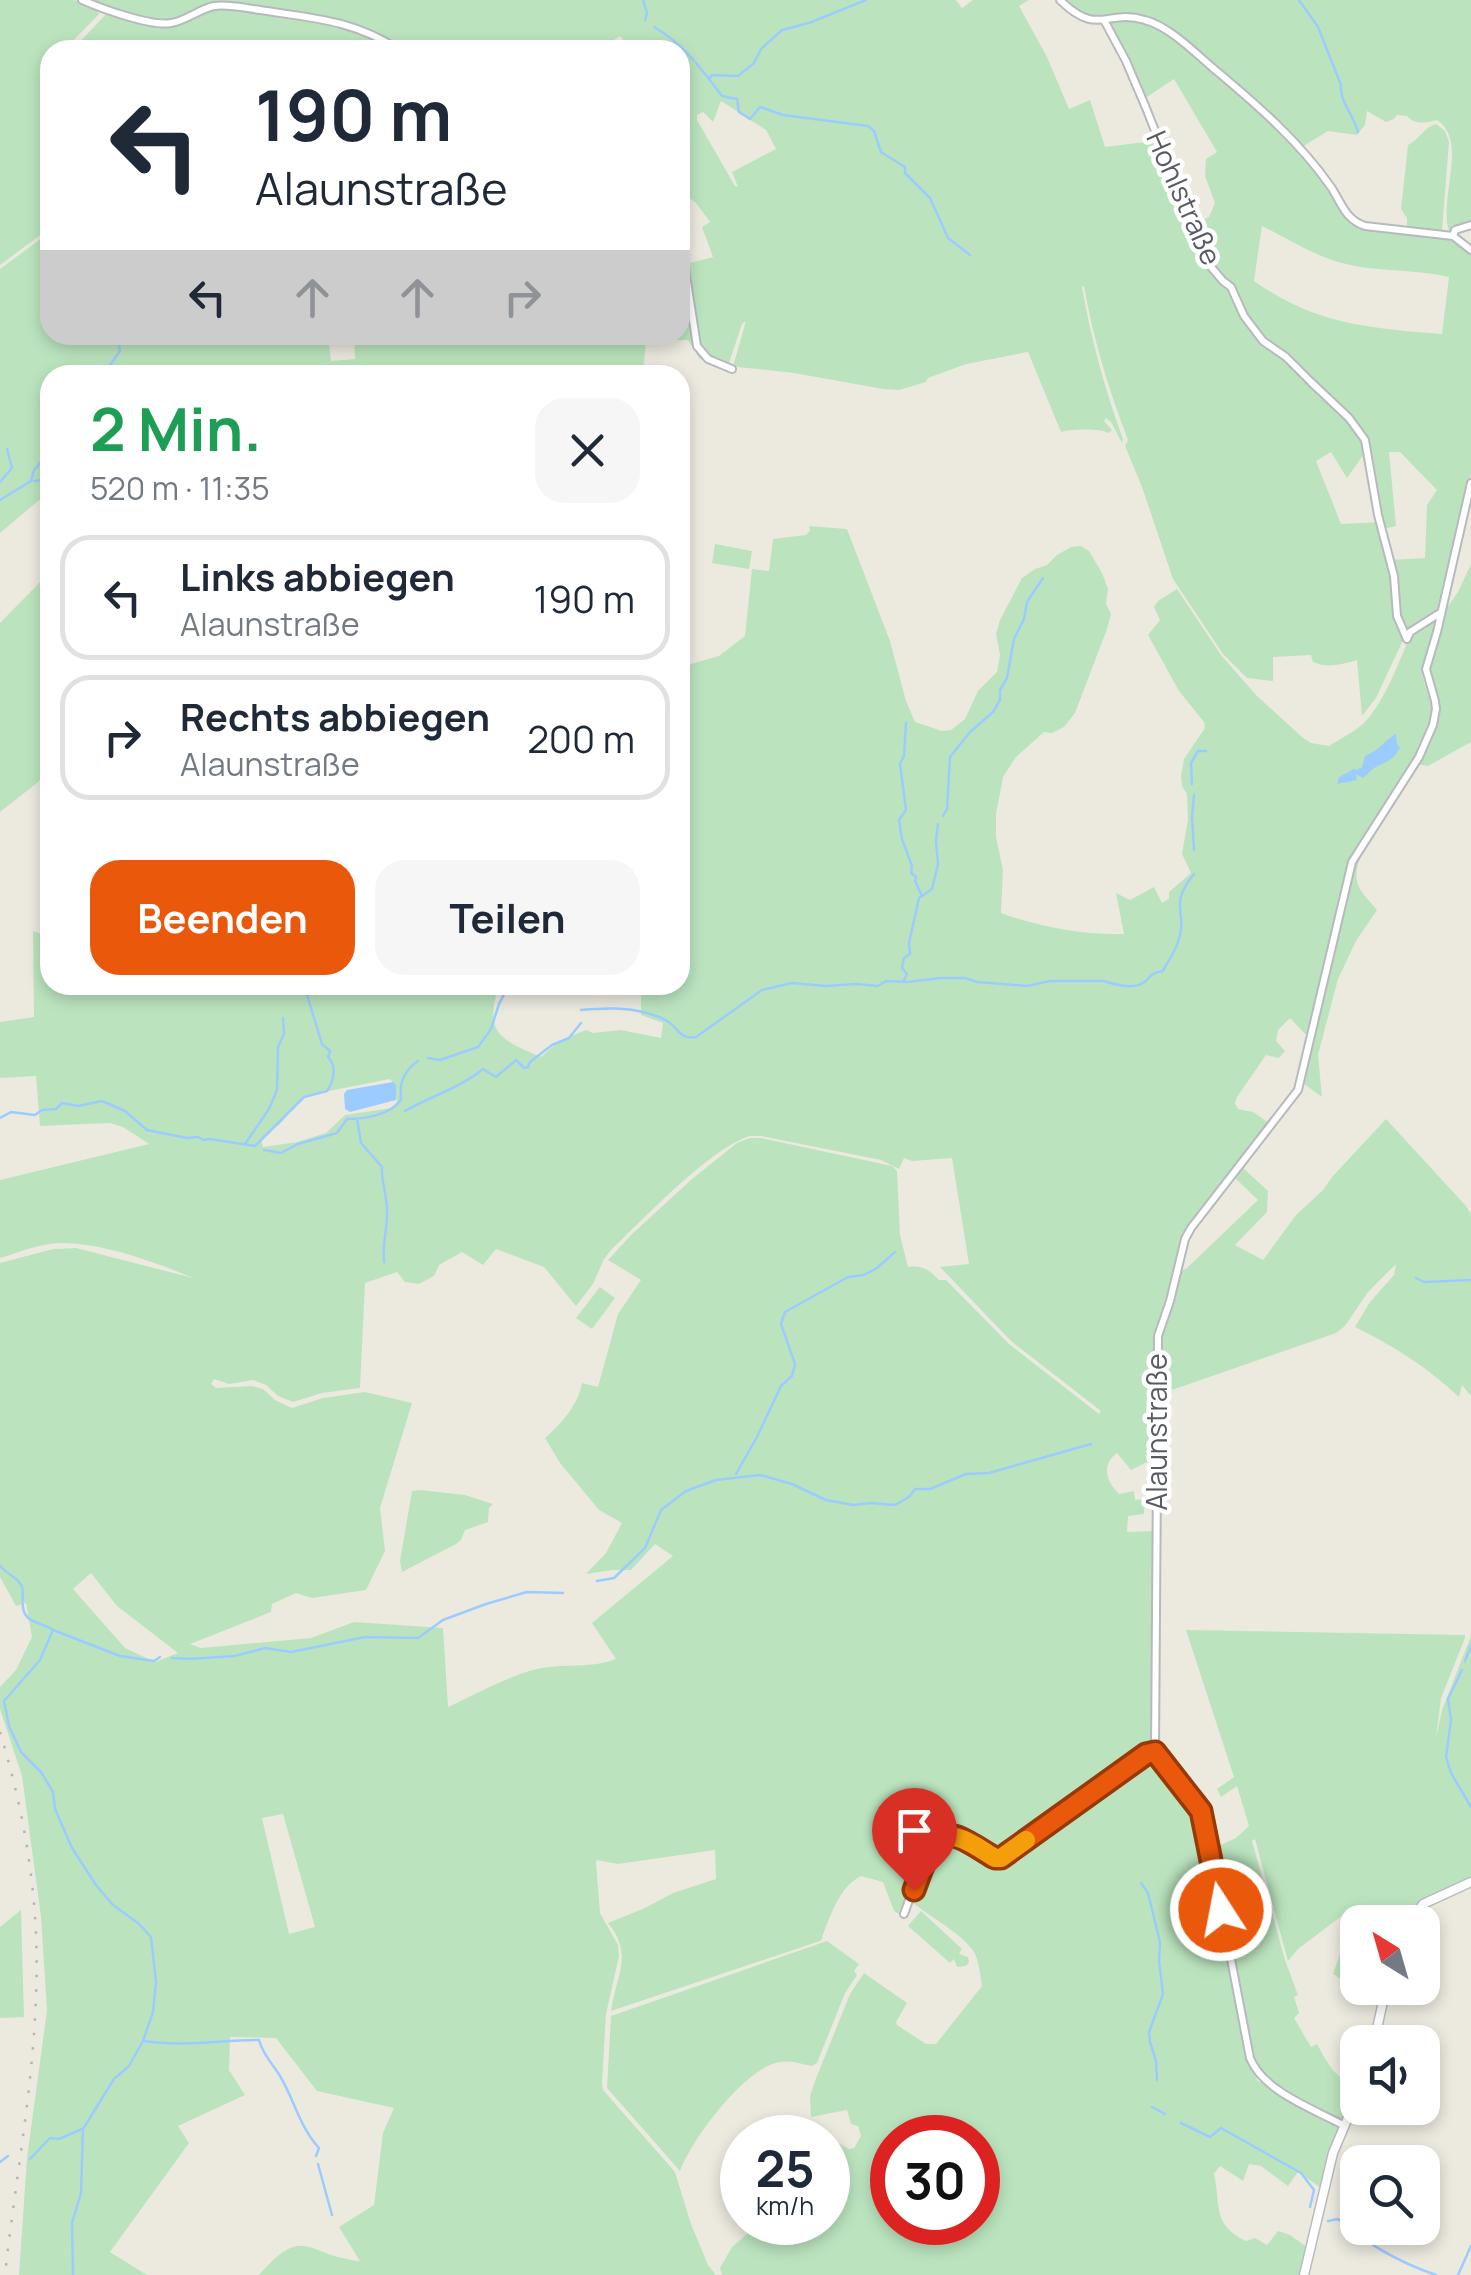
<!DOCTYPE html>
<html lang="de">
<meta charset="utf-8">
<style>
:root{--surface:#fff;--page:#f6f6f7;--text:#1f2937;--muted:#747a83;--line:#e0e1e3;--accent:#ea580c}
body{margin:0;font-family:Manrope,sans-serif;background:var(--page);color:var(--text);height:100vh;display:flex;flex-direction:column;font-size:38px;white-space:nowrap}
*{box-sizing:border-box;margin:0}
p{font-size:32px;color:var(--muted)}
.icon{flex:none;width:55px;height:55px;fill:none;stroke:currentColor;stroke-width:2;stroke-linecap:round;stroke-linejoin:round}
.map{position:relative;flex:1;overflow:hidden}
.side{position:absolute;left:40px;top:365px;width:650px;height:630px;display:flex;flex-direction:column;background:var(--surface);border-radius:30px;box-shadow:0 5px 15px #0003}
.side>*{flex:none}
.guide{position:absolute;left:40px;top:40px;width:650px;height:305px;border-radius:30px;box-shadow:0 5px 15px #0003;background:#fff;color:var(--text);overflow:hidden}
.needle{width:65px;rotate:323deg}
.fabs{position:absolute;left:1340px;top:1905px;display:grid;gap:20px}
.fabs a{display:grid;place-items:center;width:100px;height:100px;border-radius:20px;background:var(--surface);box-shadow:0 5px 15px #0003;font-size:50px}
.speed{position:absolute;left:720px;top:2115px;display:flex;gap:20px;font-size:50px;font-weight:700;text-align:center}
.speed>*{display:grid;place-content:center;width:130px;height:130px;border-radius:50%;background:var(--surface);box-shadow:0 5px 15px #0003;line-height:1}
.speed small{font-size:25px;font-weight:400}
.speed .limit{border:15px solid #d22;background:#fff;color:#111}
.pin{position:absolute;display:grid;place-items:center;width:85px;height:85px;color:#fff;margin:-102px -42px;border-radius:50% 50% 50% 0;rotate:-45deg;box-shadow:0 0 10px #0007}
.pin .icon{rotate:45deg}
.me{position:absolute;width:110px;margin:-55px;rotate:349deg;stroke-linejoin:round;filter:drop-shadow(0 0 8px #0008)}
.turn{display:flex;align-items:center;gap:35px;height:210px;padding:0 50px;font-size:45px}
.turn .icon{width:130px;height:130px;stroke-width:2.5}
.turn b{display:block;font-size:70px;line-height:85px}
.lanes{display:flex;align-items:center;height:95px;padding:0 50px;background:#0003;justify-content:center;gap:50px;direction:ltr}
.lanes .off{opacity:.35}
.round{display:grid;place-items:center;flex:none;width:105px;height:105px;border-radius:30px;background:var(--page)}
.head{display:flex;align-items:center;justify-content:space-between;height:170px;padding:0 50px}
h1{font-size:60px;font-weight:700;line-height:75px;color:#1e9e55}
.cta{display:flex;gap:20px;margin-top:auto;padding:20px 50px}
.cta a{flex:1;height:115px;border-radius:30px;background:var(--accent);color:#fff;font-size:40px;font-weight:700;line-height:115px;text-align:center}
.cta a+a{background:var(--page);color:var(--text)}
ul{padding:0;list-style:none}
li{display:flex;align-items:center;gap:30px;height:125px;margin:0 20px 15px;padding:0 30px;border:5px solid var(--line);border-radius:30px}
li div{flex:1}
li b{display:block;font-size:38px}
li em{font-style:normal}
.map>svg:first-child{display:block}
.green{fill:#bbe4be;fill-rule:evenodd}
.water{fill:#9cccff}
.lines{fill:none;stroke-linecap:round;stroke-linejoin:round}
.stream{stroke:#9cccff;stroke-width:2.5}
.street-casing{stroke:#b7b9bf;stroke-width:10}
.secondary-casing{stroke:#b8bbc2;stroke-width:11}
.street{stroke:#fff;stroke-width:6}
.secondary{stroke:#fff;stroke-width:8}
.rail{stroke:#b3b4b4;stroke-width:2.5;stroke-dasharray:2.5 12;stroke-linecap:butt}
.route-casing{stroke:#983908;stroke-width:25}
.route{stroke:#ea580c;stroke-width:18}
.slow{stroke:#f59e0b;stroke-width:18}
.labels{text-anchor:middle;stroke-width:9;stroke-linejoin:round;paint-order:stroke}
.street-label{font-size:28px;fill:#585b61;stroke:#fff}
</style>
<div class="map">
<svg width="1471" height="2275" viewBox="0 0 1471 2275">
<rect width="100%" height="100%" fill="#eceadf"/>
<!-- green -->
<g class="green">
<polygon points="0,0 75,0 97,9 99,14 64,50 50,50 50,228 0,265"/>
<path d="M89,0h867l6,8 11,-8h56l-10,6 28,51 22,52 21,-9 15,47 48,-6 7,-3 39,84 10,-5 6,-14 -10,-27 1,-17 11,-7 -43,-73 -30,20 -37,-78c19,-2 35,-2 52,7 15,8 29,22 43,33 42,35 81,69 115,112 13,16 24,45 42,53l95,13 17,16v219l-49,201 9,30 8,4 -11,-36 14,-58 16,-23 13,-28v178l-43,24 -11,-2c-16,25 -70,94 -59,120 3,10 13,18 19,26l-21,31 -18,38 -20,76 4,42 -18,-13 6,-49 -5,-1 -15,-16 -12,12 -2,11 9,10 -6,7 -13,-3 -29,42 -2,6 3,6 15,3 16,11 -80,104 -33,110 -1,121 -24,12 -14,-17c-16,12 -11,28 2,41l15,-3 1,9 10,-1 -1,15 -16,2 -1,16 26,-1v220l-4,6 5,1 44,58 49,243 11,22 78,44 2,5 -9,24 -8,34 -23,-16 -10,14 -27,-20 -12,-2 -6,17 -23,-15 -6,8c7,32 -2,51 32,67l9,-3 12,7 11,-14 12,4 17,12 -7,28h-578l-2,-7 12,-21 28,-24 68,-1v-34l12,-6 -7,-36 2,-5 14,8 5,-1 7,-12 -3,-10 -7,-2 -4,-14 -36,7 -1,-21 5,-15 35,-87 14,-21 43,30 -11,19 1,3 29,19h10l46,-58c-2,-11 -3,-25 -8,-34 -13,-20 -48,-37 -66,-53l-7,16 -7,-4 -11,-29 -22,-6c-22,11 -30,39 -39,61l1,1 -3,3 -209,70c5,-36 23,-56 -3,-88l37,-15 28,-15 43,-14 -1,-29 -97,14 -21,-4 -1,2 4,51 18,32 1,11 -13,58 -4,68 1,8 72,82 16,52 17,41 8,10h-457c46,-53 47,-19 101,-14l-21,-34 35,-22 9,-72 11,-25 -77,-17 -41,-53 -46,-1 -1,33 16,25 -67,31 11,17 -79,109 37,23h-128l8,-117 20,-148 -6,-93 -19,-141 -22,-67v-22l16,-17 16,-33 -6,-34 -10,3 -16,-29v-314l53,-14 23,-1 117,30c-38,-16 -90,-35 -131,-35 -21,0 -42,9 -62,15v-78l149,-36 -26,-17 -13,-4 -70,3 -4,-50 -36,2v-56l34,-5 -1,-86 17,6v48l177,2 14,-2 47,10 1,-10h210c-15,48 0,54 42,72l18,-16 27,-11 7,3 28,-3 40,8 2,-15 -22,-8v-23l-11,1 -1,-8h51v-318l39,-11 26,-20 7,-67 17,2 4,-32 33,-4 4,-4 -1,-5 38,3 43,112 16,60 9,21 27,9 9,-1 14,-11 13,-28 19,-19 3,-17 -4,-21 4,-14 22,-42 13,-9 12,-4 10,-10 14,-8 10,-1 8,5 13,22 6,16 -2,15 5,10 -4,15 -32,84 -11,14 -12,6 -8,-1 -28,25 -13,20 -7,37v23l7,33 -2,43c39,14 81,22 123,21l-8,-41 14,7 24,-13 8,16 7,-4v-7l22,-19 -9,-19 6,-34 -1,-26 -5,-8 -1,-10 3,-17 21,-31 -1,-6 -25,-31 -31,-56 12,-15 -6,-13 4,-6 19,-12 44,66 36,41 45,41 9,6 18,3c11,-7 25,-14 35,-23 19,-19 36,-62 46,-88l-9,-11 -11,-64 35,-2 2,-53 10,-15 -37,-38h-11l7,74 -13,3 -14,-75 -7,3 -15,21 -16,-26 -15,9 25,63 38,-2 13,54 5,44 7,18 -28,60 -14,18 -5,-56c-15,4 -29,9 -44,2l-2,-7 -38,2v24l-26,-3 -24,-24 -50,-75 -31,-92 -17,-41 3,-6c-19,-50 -35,-101 -44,-154l-2,1c9,52 23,103 41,152l-1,4 -11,-21 -5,-4 -2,3 8,9 -3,3c-8,-5 -40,-4 -48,-1l-33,-80 -62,12 -38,14 -2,4 -27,8 -16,-1 -89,-16 -56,-6 -4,-1v-3l12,-42 -4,3 -13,39 -19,-6 -11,-13 -13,-80 27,-7 -11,-30 8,-5 -14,-19 -16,-12v-141h-32l-7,-7 -9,7 -12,-14 -21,14h-527l36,-38c24,7 60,24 81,6l-1,-4c-31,13 -69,-2 -99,-14zM721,101l45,29 10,19 -44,23 6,15 -3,-1 -38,-66v-5l6,-3 10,10zM1262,226c23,11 46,26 70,34 38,13 79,8 117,17l-7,57c-73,-6 -126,-9 -188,-53zM390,1079l4,5 3,18 -6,6 -46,7 -19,18 -29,9 -34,5 -2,-8 20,-16 22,-27zM749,1136h12l120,24 18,9 5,-11 8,3 40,-3 17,106 -29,3 71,74 90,70 -2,3 -90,-70 -63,-64h-7c-9,-10 -17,-15 -31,-13l-8,-32 -3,-64 -5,-5 -131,-28h-11l-13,5 -45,36 -61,56 -23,25 33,20 -23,34 -20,73 -16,-4c-4,22 -20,40 -37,55l15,25 39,47 23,13 -16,30 -20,21 26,-4h19l24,-26 18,12 -81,67 24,36c-25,10 -53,4 -79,10 -27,6 -63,26 -89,38l-5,-79 -89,-6 -43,16 -110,10 -11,-4 81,-32 1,-8 24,-11 16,5 54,-8 19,-39 -5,-43 32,-105 -47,-11 -42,6 -31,10 -17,-8 -12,-11 -11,-3 -36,2 -5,-4 3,-5 15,5 24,-4 13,5 12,11 15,6 29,-9 38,-5 5,-105 32,-11 8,10 14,2 15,-8 5,-11 23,-13 21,13 13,-16 48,18 32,39 17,-22 11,-25 8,-10c35,-33 94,-97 137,-113zM91,1573l26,33 61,47 -23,9 -30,-14 -52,-59zM283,1814l32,113 -26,7 -27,-116zM892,2138h86v84h-86z"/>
<path d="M1064,0h407v223l-6,-1 -11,5 -3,-4 2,5 -4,3c-11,-33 20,-90 -12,-111 -10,3 -23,5 -30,-4l-10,-1 -3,4 -8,3 -19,-11 -2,14 -8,10 -29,-4 -26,16c-32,-36 -70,-68 -108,-98 -12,-9 -24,-20 -37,-28 -31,-19 -61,14 -93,-21z"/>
<path d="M1436,124l9,7 4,11 -7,89 -35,-4v-9l-6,-9 7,-64c11,-5 16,-18 28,-21z"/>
<polygon points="50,232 50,335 328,335 331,361 355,359 354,335 680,335 680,264 682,265 695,346 702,359 699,358 688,340 646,340 643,375 50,375 50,491 0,533 0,269"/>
<polygon points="715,544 752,551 749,569 712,563"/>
<polygon points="50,572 50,769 37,783 0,812 0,623"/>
<path d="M1386,1119l80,87 5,8v182l-9,-11 -3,12c-31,-29 -65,-51 -104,-70l15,-25 24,-27 2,-11 -28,28 -23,34 -9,7 -167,58 -2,-4 1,-24 -8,-16 2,-18 19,-58 6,-3 71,-68 -24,-23 8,-10 26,24 -1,21 -32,33 28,15 33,-45 27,-25 9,-13z"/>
<polygon points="600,1287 615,1298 592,1329 576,1318"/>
<polygon points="421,1490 465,1495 493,1504 489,1508 488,1522 465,1530 461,1540 456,1544 402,1572 400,1561 412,1491"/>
<path d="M1186,1630l279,5v3l-24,60 -5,40 6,-28 29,-74v243l-49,23 -15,20h-39l-21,-10 -49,37 -10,12 -33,-122 -3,2 33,119 13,35 -4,2 5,16 -5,5 17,29 6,-3c12,22 17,32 40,44l-14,30 -5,1c-27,-16 -72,-32 -84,-62l-40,-209 22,-10 13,-12 -12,-40 -16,11 -4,-8 17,-12z"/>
<polygon points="21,1910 24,2017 0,2018 0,1927"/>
<polygon points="921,1911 962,1949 959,1954 968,1957 969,1962 966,1966 957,1967 954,1959 950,1963 908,1926"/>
<polygon points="1357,1923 1357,1956 1351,1976 1344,1981 1333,1974 1344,1942 1339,1940"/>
<path d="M827,1941l32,23 -5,7 3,4 -12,18 -28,70 -5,3c-10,-2 -21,-6 -32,-4 -35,5 -88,77 -100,109l-73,-83 4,-72z"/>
</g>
<!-- water -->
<g class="water">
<path d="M1396,734l1,10 3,3c-6,14 -15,15 -26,21 -4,3 -7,7 -11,10l-7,-4 1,6 -19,4c-2,-10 9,-9 15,-15l4,1 5,-3 3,-11c14,-5 19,-16 31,-22z"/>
<polygon points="393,1082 396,1085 396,1100 350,1112 345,1109 344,1094 347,1090"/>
</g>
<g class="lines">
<!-- stream -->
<g class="stream">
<polyline points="643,0 647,13 645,20"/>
<path d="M1299,0l19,27 23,58c-2,15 13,31 17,47"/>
<path d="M654,27c30,17 48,43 68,69l15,3 2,13 11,7 10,-12 23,8 85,11 6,5 7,21 24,15v6l25,25 18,40 22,17"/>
<polyline points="710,78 712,75 738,76 754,63 761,49 782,30 809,23 866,0"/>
<polyline points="103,375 120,351 119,345"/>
<polyline points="50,445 50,446"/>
<polyline points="34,481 42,480 50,474"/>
<polyline points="0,482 12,468 7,449"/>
<polyline points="0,500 31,481 34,470 50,452"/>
<polyline points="906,723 904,756 900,764 906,810 899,820 902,839 912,866 911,873 916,877 915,881 922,896"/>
<polyline points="1192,784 1191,763 1198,751 1206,751"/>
<polyline points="943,816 947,809 950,757 970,732 993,712 1000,700 1000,690 1007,678 1014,639 1024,619 1027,602 1043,578"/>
<polyline points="1194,850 1192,817 1194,795"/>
<polyline points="903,982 907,974 902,968 904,958 910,954 909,943 919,898 932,889 938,864 936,841 938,824"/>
<path d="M581,1010c23,-2 44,-3 66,3 7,2 18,6 23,10 11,9 10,16 26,14l66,-47 30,-7 34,3 30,-2 22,2 8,-5 22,1 32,-4h25l12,4 50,4 23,-5h54c9,3 28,8 37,3 10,-4 6,-11 22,-13 5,-10 12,-19 15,-29 11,-31 -11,-35 16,-68"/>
<polyline points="428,1058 440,1060 478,1047 491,1029 499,1004 509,985"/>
<path d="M405,1111c26,-15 55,-23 78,-42l13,8 20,-17 8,8 4,-1 2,-5 22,-17 17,-7 12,-15"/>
<path d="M0,1118l11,-6 24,3 7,-5 14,-1 6,-6 16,3 24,-5 23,10 22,19 40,8 11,-1 5,3 7,-1 45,7 49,-49 23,-6c7,-10 10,-25 1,-34l2,-6 -8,-7 -18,-59"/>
<path d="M357,1119l4,24 21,24c-1,15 5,28 5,43 1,18 -5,32 -3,52"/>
<polyline points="245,1144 269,1109 277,1090 278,1047 284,1034 283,1018"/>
<path d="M264,1150l17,3 17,-9 39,-11 10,-14c18,0 43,-4 54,-19 -2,-18 3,-29 17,-39"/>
<polyline points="1416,1278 1424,1282 1471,1280"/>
<polyline points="736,1474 757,1437 781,1386 792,1376 795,1364 781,1324 785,1312 848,1277 864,1275 877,1268 895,1252"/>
<path d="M0,1566c6,7 14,10 19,16 8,8 0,22 6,32 6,10 19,9 28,16l-13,30 -36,41 5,25 12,26 20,20 12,20 2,17 17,39 24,37 17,20 25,18 13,14 5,45 -3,30 -10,29 -14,25 -15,13 -31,50 -2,64 -9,30 1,52"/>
<polyline points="597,1581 614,1578 645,1548 661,1510 686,1491 716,1480 760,1475 792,1484 826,1500 853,1505 871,1503 895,1505 909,1497 915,1489 930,1489 966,1474 989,1473 1091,1444"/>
<polyline points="53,1630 120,1656 154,1661 160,1657"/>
<polyline points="172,1658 189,1659 235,1656 265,1648 291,1652 365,1637 418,1638 443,1620 486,1604 527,1592 563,1593"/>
<polyline points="1465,1661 1471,1646"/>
<polyline points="1462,1670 1448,1699 1451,1720 1446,1757 1451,1773 1471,1807"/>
<polyline points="1141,1883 1148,1893 1160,1942 1159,1961 1163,1994 1149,2032 1150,2042 1156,2061 1157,2080"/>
<path d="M144,2041c38,6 77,-1 115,-1 4,15 13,23 21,36 14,23 20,52 39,72l-3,8"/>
<polyline points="1152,2107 1165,2114"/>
<polyline points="1181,2123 1210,2137 1221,2128 1301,2173 1314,2190 1310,2207"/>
<polyline points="30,2159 50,2138 59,2139 82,2129"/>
<polyline points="0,2162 8,2156"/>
<polyline points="318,2164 332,2215"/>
<path d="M1328,2221l10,-2c30,26 60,43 98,56"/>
<polyline points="1458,2275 1471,2246"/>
</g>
<defs>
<g id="street">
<path d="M82,0c18,8 70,27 89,23 15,-2 28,-14 43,-17 14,-2 31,2 46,4 52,8 94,10 139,40"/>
<path d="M1060,0c39,38 46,8 85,20 25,7 48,31 68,48 43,36 86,73 118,119 11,17 14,32 34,39l88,10 18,14"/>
<polyline points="1104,20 1126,61 1146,108 1191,222 1205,250 1206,261 1223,281 1231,287 1244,316 1263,341 1286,357 1311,382 1349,418 1365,440 1378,515 1394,576 1397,616 1407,639 1410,632 1440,613"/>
<polyline points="1453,236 1455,230 1471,225"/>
<polyline points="680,252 684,262 697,346 708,359 732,369"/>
<path d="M904,1914c7,-18 25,-81 48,-78 14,1 31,15 43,22h6l146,-103 8,-4"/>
<path d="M1343,2125c-30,-16 -80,-34 -93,-67l-46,-239 -8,-17 -41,-51 3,-415 12,-35 15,-62 6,-11 107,-138 54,-228 67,-105 14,-32 3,-16 -1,-8 -9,-32 11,-37 34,-149"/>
</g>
<g id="secondary">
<polyline points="1410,1922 1423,1904 1471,1882"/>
<polyline points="1374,2042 1386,1988"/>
<polyline points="1304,2275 1333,2153 1358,2094"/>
</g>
</defs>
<!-- street casing -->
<use href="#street" class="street-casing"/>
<!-- secondary casing -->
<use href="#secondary" class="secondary-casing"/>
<!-- street -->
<use href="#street" class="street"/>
<!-- secondary -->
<use href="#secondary" class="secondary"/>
<!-- rail -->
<path class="rail" d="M0,1732c26,85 40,174 36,263 -3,94 -21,187 -31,280"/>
</g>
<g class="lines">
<defs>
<path id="route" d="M914,1890c7,-17 18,-62 44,-53 12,5 25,14 37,21h6l145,-104 9,-2 46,59 20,99"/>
</defs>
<!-- route casing -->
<use href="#route" class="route-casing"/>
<!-- route -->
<use href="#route" class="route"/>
<!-- slow -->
<path class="slow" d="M940,1839c19,-8 38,9 55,19h6l25,-18"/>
</g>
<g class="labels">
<!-- street labels -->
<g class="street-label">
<text transform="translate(1184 198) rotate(66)" y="10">Hohlstraße</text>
<text transform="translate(1157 1432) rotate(-90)" y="10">Alaunstraße</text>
</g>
</g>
</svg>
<div class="fabs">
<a><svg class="needle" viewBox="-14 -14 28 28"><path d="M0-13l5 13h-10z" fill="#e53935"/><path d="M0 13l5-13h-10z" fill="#747a83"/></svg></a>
<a><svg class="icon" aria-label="sound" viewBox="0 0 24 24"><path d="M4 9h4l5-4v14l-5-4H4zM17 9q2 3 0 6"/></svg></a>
<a><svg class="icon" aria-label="search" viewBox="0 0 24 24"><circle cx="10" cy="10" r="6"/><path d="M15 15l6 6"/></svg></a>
</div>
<div class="speed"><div>25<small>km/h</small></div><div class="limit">30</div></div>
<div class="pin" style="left:914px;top:1890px;background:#d93025"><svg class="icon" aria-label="arrive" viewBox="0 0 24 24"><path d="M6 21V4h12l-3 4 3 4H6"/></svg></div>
<svg class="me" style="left:1221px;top:1910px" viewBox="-20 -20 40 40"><circle r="17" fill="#ea580c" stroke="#fff" stroke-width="3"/><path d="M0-11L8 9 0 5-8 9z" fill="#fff"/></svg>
<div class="guide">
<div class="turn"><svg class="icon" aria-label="left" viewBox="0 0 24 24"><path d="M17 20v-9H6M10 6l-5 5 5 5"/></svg><div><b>190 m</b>Alaunstraße</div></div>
<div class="lanes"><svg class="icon" aria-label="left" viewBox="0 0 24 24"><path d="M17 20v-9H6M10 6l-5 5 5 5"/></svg><svg class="icon off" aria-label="ahead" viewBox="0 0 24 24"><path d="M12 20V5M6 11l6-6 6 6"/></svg><svg class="icon off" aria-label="ahead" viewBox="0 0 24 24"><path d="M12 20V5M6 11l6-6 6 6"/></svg><svg class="icon off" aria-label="right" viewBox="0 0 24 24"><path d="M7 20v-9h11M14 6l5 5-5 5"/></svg></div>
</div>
<section class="side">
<div class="head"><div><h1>2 Min.</h1><p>520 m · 11:35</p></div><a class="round"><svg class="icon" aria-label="close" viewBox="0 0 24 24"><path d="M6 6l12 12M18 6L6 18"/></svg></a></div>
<ul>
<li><svg class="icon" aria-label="left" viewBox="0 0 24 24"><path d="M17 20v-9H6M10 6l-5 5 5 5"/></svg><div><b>Links abbiegen</b><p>Alaunstraße</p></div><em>190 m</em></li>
<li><svg class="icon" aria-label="right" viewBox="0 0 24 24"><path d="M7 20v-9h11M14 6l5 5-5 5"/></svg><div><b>Rechts abbiegen</b><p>Alaunstraße</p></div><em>200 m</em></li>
</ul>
<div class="cta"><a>Beenden</a><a>Teilen</a></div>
</section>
</div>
